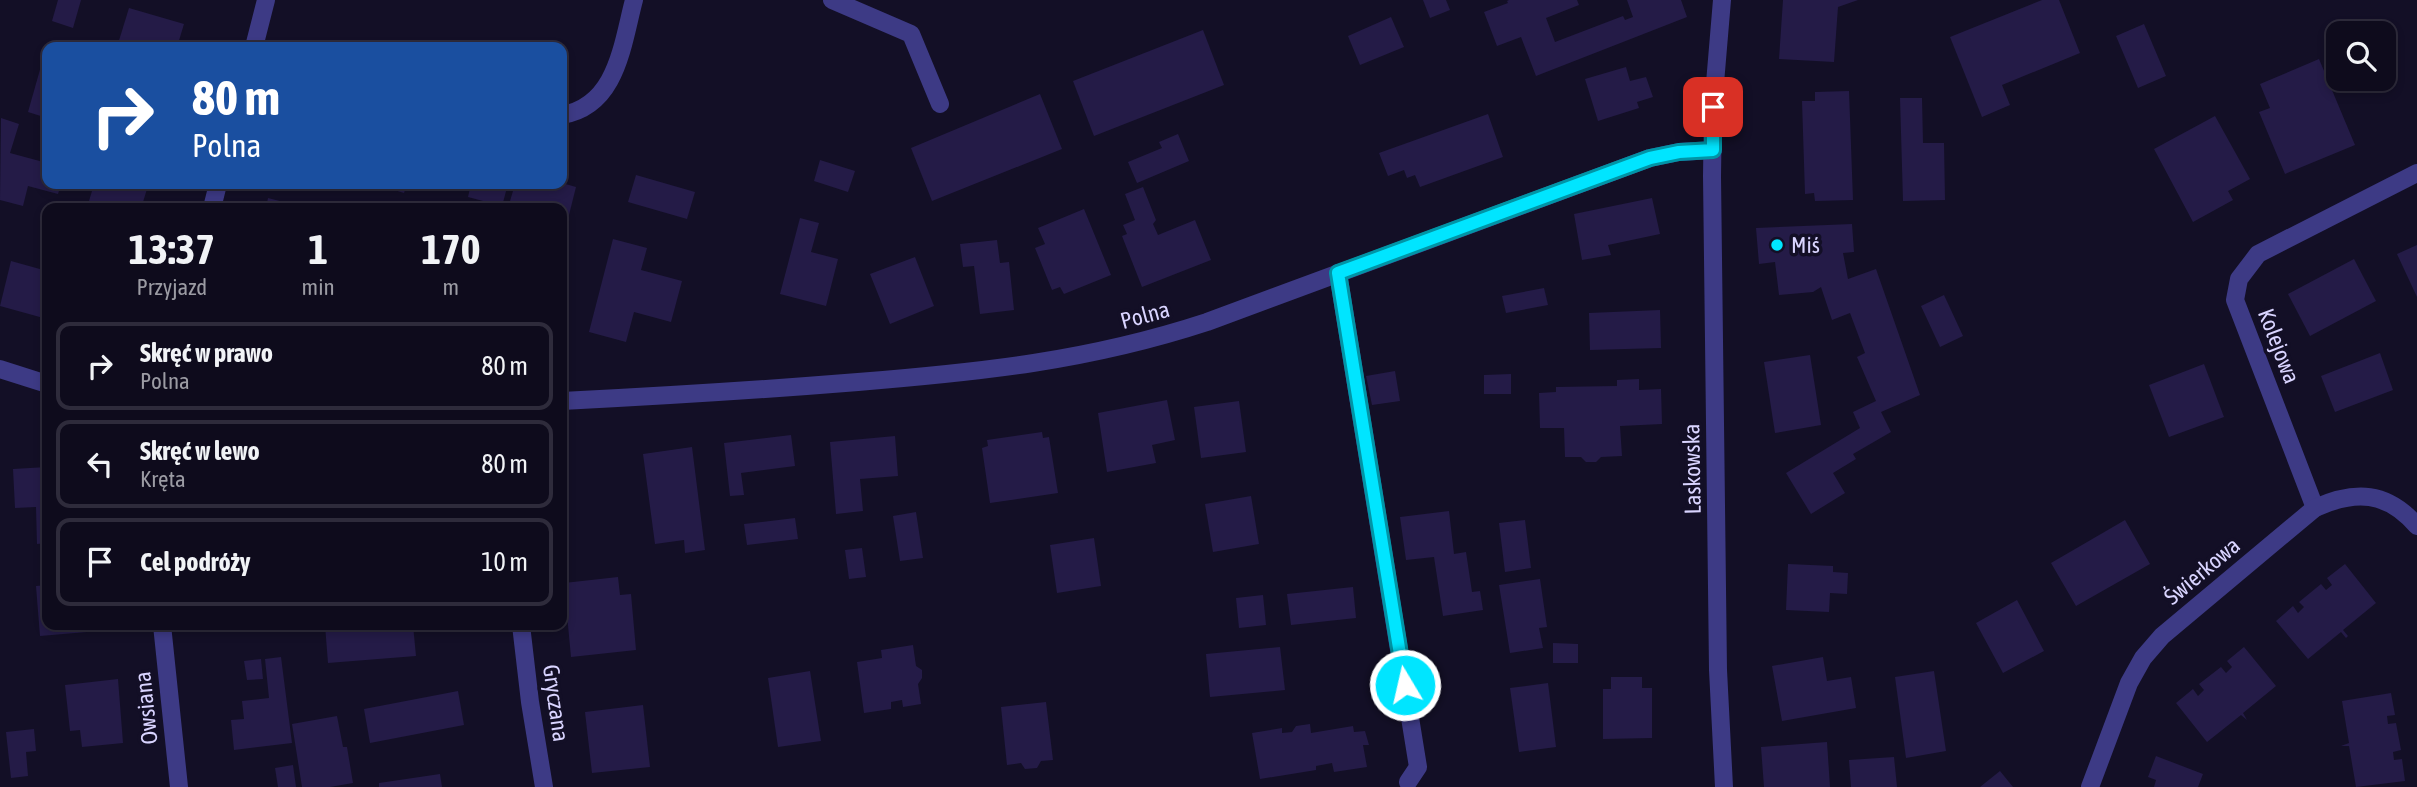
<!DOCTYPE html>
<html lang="pl">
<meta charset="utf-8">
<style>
:root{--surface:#0e0b1c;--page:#171425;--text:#f1f3f6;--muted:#9b9ba3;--line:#2e2b3b}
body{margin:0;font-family:"Asap Condensed",sans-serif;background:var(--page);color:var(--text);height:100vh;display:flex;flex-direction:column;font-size:26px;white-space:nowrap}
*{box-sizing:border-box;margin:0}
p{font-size:23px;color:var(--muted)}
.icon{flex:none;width:38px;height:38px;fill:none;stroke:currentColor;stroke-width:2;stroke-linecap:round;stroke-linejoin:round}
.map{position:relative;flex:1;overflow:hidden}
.panel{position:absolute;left:42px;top:203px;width:525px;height:427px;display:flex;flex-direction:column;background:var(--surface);border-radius:14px;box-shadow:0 4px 10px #0003,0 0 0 2px var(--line)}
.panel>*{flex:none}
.top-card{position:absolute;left:42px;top:42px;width:525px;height:147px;border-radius:14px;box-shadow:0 4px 10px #0003,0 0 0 2px var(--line);background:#1a4fa0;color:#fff;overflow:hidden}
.buttons{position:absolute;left:2326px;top:21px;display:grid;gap:14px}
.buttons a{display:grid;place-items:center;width:70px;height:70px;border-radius:14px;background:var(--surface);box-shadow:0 4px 10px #0003,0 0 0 2px var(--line);font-size:35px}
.pin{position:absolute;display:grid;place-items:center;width:60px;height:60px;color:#fff;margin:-30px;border-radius:14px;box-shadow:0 4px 10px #0006}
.me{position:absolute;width:77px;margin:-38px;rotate:351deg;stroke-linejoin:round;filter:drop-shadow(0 0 5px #0008)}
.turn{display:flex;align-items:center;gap:24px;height:147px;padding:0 35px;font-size:32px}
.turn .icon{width:91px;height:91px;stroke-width:2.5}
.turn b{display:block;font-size:49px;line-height:60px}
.eta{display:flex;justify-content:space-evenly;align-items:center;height:119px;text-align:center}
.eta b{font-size:42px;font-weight:700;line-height:49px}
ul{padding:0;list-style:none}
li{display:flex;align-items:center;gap:21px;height:88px;margin:0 14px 10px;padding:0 21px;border:4px solid var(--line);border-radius:14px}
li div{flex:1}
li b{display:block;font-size:26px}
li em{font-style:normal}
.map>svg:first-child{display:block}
.building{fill:#241b47}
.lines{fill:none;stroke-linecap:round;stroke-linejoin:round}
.service{stroke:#3d3a85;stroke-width:18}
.minor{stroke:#3d3a85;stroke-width:18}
.tertiary{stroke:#3d3a85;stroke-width:18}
.route-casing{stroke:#0095a6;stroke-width:18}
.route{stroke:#00e5ff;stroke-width:12}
.poi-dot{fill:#00e5ff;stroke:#130f26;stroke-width:2.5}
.labels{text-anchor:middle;stroke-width:7;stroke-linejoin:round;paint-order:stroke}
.poi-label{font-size:23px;fill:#d9d4ff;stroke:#130f26;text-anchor:start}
.street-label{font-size:23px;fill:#d9d4ff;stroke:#130f26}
</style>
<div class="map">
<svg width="2417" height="787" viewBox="0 0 2417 787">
<rect width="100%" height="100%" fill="#130f26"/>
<!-- building -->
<g class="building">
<polygon points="58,0 81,0 73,28 52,21"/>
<polygon points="1423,0 1446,0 1450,10 1430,18"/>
<polygon points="1509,0 1577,0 1579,5 1546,18 1555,42 1623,16 1625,20 1633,17 1627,0 1681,0 1687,17 1536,76 1521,37 1497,46 1484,12 1508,3 1507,1"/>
<polygon points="1783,0 1858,0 1838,7 1834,62 1779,59"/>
<polygon points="2042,0 2059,0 2080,53 2002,85 2010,105 1982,117 1950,37"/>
<polygon points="129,8 184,24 177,47 117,47"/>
<polygon points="1391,17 1404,47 1360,65 1348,36"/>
<polygon points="2144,24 2166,76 2138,88 2116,36"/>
<polygon points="1203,30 1224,85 1094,136 1073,81"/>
<polygon points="45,52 47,53 47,118 28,112"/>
<polygon points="2319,59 2355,145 2285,174 2259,112 2270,108 2260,84"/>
<polygon points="1626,67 1630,81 1646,77 1653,97 1637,102 1639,108 1598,121 1585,79"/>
<polygon points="1849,91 1853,200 1815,201 1814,193 1805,194 1802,101 1815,101 1815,92"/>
<polygon points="1040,94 1062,149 932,201 911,148"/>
<polygon points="1900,98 1922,98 1923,143 1944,143 1945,200 1903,201"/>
<polygon points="1488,114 1503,157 1420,187 1415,175 1407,178 1404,170 1388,176 1379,153"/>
<polygon points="2215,116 2250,179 2228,191 2233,200 2193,222 2154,149"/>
<polygon points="1,118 19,124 10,153 47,163 47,184 61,184 58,194 28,186 23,206 0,200"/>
<polygon points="1178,134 1189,161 1137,183 1128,162 1162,148 1159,142"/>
<polygon points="820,160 855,171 848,192 814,181"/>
<polygon points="636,175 695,192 687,219 628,202"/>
<polygon points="562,183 576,187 563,239 562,208 508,208 515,184"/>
<polygon points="94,184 128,184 147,189 143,202 155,205 154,208 87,208"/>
<polygon points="375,184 407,184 404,193"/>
<polygon points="471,184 508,184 502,206 468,197"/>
<polygon points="1143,187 1156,220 1153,224 1158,235 1195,220 1211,260 1142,287 1122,236 1127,234 1123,225 1135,220 1125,194"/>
<polygon points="268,198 303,207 303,208 266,208"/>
<polygon points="1652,198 1660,234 1608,245 1611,255 1582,260 1574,214"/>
<polygon points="1084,209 1111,275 1064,294 1060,287 1052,290 1035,248 1045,244 1038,228"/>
<polygon points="800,218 819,223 811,252 838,259 826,306 780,294"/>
<polygon points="1852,224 1854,252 1843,253 1848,279 1876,269 1920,395 1881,412 1891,432 1853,454 1856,459 1833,473 1845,493 1811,514 1786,473 1860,428 1853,412 1876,401 1857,357 1865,353 1850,313 1832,320 1821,287 1813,292 1779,295 1775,262 1759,264 1756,228"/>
<polygon points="613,239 647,248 641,270 682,281 671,322 634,312 626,342 589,332"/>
<polygon points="997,240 1000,263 1009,262 1014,310 980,314 974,266 963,267 960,244"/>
<polygon points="2417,245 2417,297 2397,254"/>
<polygon points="915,257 934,306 890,324 870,274"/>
<polygon points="2354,259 2376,301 2310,336 2288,294"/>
<polygon points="11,261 47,271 47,319 0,306"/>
<polygon points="1544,288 1548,305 1506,313 1502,296"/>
<polygon points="1944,295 1963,336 1940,347 1921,306"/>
<polygon points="1660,310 1661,348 1590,350 1589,313"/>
<polygon points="2380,353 2393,390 2335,412 2321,376"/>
<polygon points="1810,355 1821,425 1775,433 1764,362"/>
<polygon points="2204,364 2224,417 2169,437 2149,385"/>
<polygon points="1395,371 1400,401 1372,405 1366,376"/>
<polygon points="1511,374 1511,394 1484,394 1484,375"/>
<polygon points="1639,379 1639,390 1661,389 1662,424 1620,426 1622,456 1601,457 1596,462 1586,462 1581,457 1565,457 1564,428 1540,428 1539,393 1556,392 1556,387 1617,386 1617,380"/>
<polygon points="1167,400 1175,440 1152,445 1156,463 1107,472 1098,413"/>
<polygon points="1239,401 1246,452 1201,458 1194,407"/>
<polygon points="1042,432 1043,438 1049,437 1058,493 990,503 982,448 988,446 987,440"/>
<polygon points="791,435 795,466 741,473 744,495 730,496 724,443"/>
<polygon points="895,436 898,476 860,479 863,511 836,514 830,442"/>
<polygon points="692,447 705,550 685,553 684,540 655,544 643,454"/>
<polygon points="47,467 47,543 37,544 36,507 15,508 13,469"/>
<polygon points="1251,496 1259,544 1213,552 1205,504"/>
<polygon points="1449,511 1454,554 1466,552 1472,592 1480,591 1483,610 1443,616 1434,557 1406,560 1400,517"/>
<polygon points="916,512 923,558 900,561 893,516"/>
<polygon points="795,518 798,539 747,545 744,524"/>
<polygon points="1525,520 1531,568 1505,572 1499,523"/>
<polygon points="2125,520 2150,564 2076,606 2051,563"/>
<polygon points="1094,538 1101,586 1057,593 1050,545"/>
<polygon points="862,548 866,577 849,579 845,550"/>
<polygon points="1788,564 1833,566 1833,572 1848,573 1847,594 1830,593 1829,612 1786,610"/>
<polygon points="2345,564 2376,603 2343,630 2348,636 2346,638 2341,632 2308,659 2276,621 2293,606 2298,613 2304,607 2299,602 2321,584 2326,590 2332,585 2327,578"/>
<polygon points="618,577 620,595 631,594 636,650 571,657 564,583"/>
<polygon points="1540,579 1547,627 1539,628 1543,648 1510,653 1499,585"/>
<polygon points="47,585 47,625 110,625 110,630 40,636 36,586"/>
<polygon points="1353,587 1356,618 1291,625 1287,594"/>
<polygon points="1263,595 1266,625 1239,628 1236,598"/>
<polygon points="2017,600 2044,651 2003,673 1976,623"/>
<polygon points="325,625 413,625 416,656 328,663"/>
<polygon points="1553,643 1578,644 1578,663 1553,663"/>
<polygon points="913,645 916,666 922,670 922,678 918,684 921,704 903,707 902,700 891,702 891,709 864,713 857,662 882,658 881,650"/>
<polygon points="1280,647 1285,690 1210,697 1206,654"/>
<polygon points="2244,647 2276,686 2243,713 2247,720 2241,715 2207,742 2176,703 2193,689 2198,696 2204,690 2199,684 2221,667 2226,673 2232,667 2227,661"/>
<polygon points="281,657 292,743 234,750 231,720 244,719 242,701 269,698 265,659"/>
<polygon points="1823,657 1827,681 1851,677 1856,708 1782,721 1772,666"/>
<polygon points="261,659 263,679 247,680 244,661"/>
<polygon points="810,671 821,741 778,747 768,678"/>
<polygon points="1934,671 1946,751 1906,758 1895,677"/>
<polygon points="1611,677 1642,677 1642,688 1652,688 1652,738 1603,739 1603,689 1611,689"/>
<polygon points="118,679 123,743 82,747 80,730 70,731 65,685"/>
<polygon points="1548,683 1556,747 1519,752 1510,688"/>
<polygon points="458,691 464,725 370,743 364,709"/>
<polygon points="2391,693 2395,715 2387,716 2388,724 2396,723 2401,750 2393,752 2394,760 2402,759 2405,781 2356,787 2349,746 2341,746 2349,743 2342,701"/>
<polygon points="1046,702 1053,760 1041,761 1037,768 1025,769 1021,763 1007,765 1001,707"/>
<polygon points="643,705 650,767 592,773 585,712"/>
<polygon points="337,716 343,747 347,747 353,783 330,787 302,787 292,724"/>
<polygon points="1310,724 1311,733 1353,726 1354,732 1365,731 1369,745 1363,745 1367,767 1334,772 1332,763 1316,766 1316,770 1260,779 1252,733 1282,728 1282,733 1292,732 1296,726"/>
<polygon points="34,729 36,751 26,752 28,776 11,778 6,732"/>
<polygon points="1827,742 1830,787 1764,787 1761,747"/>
<polygon points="2156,756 2203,774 2198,787 2154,787 2156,780 2148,777"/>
<polygon points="1894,757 1897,787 1851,787 1849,760"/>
<polygon points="293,765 296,787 278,787 275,768"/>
<polygon points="2000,771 2013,787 1980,787"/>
<polygon points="440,774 442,787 379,787 379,783"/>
</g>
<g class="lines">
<!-- service -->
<g class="service">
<polyline points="832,0 911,34 940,104"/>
<polyline points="1338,273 1418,767 1408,782"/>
</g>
<!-- minor -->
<g class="minor">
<polyline points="254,47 266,0"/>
<path d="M562,115c55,-9 60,-70 72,-115"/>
<polyline points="212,208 218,184"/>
<polyline points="2315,508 2235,300 2239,279 2258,254 2417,173"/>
<polyline points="162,625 179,787"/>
<polyline points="521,625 530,702 544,787"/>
<path d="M2090,787l39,-104 14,-25 19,-22 153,-128c40,-18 72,-17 102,18"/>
</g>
<!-- tertiary -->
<g class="tertiary">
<polyline points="1722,0 1713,107 1712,176 1718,670 1724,787"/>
<polyline points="0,369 47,384"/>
<path d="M562,401c99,-5 197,-11 296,-19 123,-10 230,-21 349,-60l443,-164 29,-6 34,-2"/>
</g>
</g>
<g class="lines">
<defs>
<polyline id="route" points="1405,685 1338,273 1650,158 1679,152 1713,150 1713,107"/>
</defs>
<!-- route casing -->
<use href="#route" class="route-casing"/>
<!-- route -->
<use href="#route" class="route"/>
</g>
<!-- markers -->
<circle class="poi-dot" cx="1777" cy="245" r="7"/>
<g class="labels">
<!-- poi labels -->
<g class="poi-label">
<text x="1791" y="253">Miś</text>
</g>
<!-- street labels -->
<g class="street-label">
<text transform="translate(1145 315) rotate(-15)" y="8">Polna</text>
<text transform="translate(2279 346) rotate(69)" y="8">Kolejowa</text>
<text transform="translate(1692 469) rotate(-91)" y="8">Laskowska</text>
<text transform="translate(2202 571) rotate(-40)" y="8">Świerkowa</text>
<text transform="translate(556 703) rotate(82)" y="8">Gryczana</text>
<text transform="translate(146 708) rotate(-96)" y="8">Owsiana</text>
</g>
</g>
</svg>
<div class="buttons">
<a><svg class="icon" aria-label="search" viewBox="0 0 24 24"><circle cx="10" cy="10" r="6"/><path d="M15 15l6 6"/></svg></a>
</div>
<div class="pin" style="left:1713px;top:107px;background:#d93025"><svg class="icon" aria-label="arrive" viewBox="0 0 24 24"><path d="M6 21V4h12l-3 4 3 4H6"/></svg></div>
<svg class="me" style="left:1405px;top:685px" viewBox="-20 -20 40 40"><circle r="17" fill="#00e5ff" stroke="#fff" stroke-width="3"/><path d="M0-11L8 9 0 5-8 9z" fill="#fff"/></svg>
<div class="top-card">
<div class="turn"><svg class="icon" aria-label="right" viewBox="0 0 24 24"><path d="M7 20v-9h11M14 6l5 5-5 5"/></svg><div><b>80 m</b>Polna</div></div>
</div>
<section class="panel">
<div class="eta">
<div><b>13:37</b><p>Przyjazd</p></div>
<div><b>1</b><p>min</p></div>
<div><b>170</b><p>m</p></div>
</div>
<ul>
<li><svg class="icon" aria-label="right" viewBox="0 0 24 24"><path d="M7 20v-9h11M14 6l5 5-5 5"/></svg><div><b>Skręć w prawo</b><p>Polna</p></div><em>80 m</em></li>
<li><svg class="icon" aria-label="left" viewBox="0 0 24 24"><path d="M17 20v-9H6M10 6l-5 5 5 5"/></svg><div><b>Skręć w lewo</b><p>Kręta</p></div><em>80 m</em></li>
<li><svg class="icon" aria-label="arrive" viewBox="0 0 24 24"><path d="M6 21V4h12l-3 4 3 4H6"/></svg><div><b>Cel podróży</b></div><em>10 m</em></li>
</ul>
</section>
</div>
